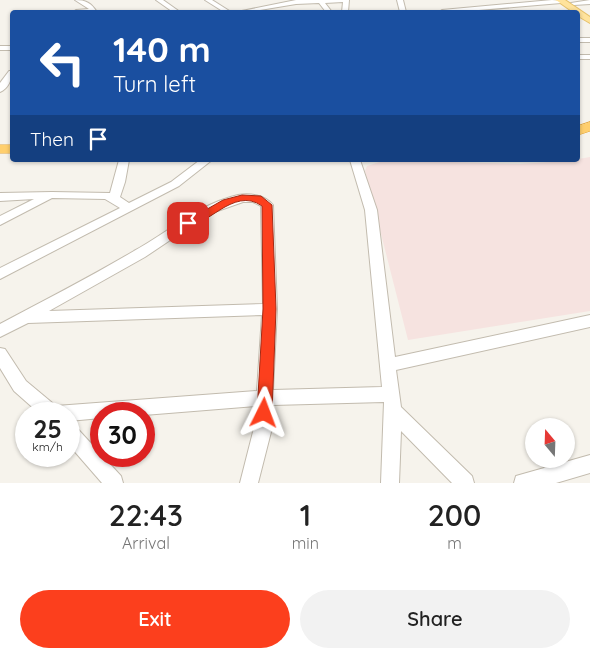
<!DOCTYPE html>
<style>
:root{--surface:#fff;--page:#f2f2f2;--text:#222;--muted:#767676;--accent:#fc3f1d}
body{margin:0;font-family:Quicksand,sans-serif;background:var(--page);color:var(--text);height:100vh;display:flex;flex-direction:column;font-size:19px;white-space:nowrap}
*{box-sizing:border-box;margin:0}
p{font-size:16px;color:var(--muted)}
.icon{flex:none;width:28px;height:28px;fill:none;stroke:currentColor;stroke-width:2;stroke-linecap:round;stroke-linejoin:round}
.map{position:relative;height:483px;overflow:hidden}
.sheet{display:flex;flex-direction:column;background:var(--surface);flex:1}
.sheet>*{flex:none}
.banner{position:absolute;left:10px;top:10px;width:570px;height:152px;border-radius:5px;box-shadow:0 1px 4px #0004;background:#1a4fa0;color:#fff;overflow:hidden}
.needle{width:32px;rotate:341deg}
.controls{position:absolute;left:525px;top:418px;display:grid;gap:10px}
.controls a{display:grid;place-items:center;width:50px;height:50px;border-radius:50%;background:var(--surface);box-shadow:0 1px 4px #0004;font-size:25px}
.speed{position:absolute;left:15px;top:402px;display:flex;gap:10px;font-size:25px;font-weight:700;text-align:center}
.speed>*{display:grid;place-content:center;width:65px;height:65px;border-radius:50%;background:var(--surface);box-shadow:0 1px 4px #0004;line-height:1}
.speed small{font-size:12px;font-weight:400}
.speed .limit{border:8px solid #d22;background:#fff;color:#111}
.pin{position:absolute;display:grid;place-items:center;width:42px;height:42px;color:#fff;margin:-21px;border-radius:10px;box-shadow:0 2px 8px #0006}
.me{position:absolute;width:55px;margin:-28px;rotate:3deg;stroke-linejoin:round;filter:drop-shadow(0 0 4px #0008)}
.turn{display:flex;align-items:center;gap:18px;height:105px;padding:0 20px;font-size:22px}
.turn .icon{width:65px;height:65px;stroke-width:2.5}
.turn b{display:block;font-size:35px;line-height:42px}
.then{display:flex;align-items:center;height:48px;padding:0 20px;background:#0003;gap:10px;font-size:19px}
.eta{display:flex;justify-content:space-evenly;align-items:center;height:85px;text-align:center}
.eta b{font-size:30px;font-weight:600;line-height:35px}
.cta{display:flex;gap:10px;margin-top:auto;padding:10px 20px}
.cta a{flex:1;height:58px;border-radius:30px;background:var(--accent);color:#fff;font-size:20px;font-weight:600;line-height:58px;text-align:center}
.cta a+a{background:var(--page);color:var(--text)}
.map>svg:first-child{display:block}
.medical{fill:#f6e3e0}
.lines{fill:none;stroke-linecap:round;stroke-linejoin:round}
.minor-casing{stroke:#c2bbae;stroke-width:2}
.major-casing{stroke:#e6c16a;stroke-width:2}
.highway-casing{stroke:#e0a43c;stroke-width:1}
.minor{fill:#fff;fill-rule:evenodd}
.major{fill:#ffe39c;fill-rule:evenodd}
.highway{fill:#ffcf6e;fill-rule:evenodd}
.route{fill:#fc3f1d;stroke:#a42913}
</style>
<div class="map">
<svg width="590" height="483" viewBox="0 0 590 483">
<rect width="100%" height="100%" fill="#f6f3ec"/>
<!-- medical -->
<polygon class="medical" points="590,157 590,311 408,340 365,171 367,166 386,160 520,164 567,161"/>
<g class="lines">
<defs>
<g id="minor">
<path d="M75,0c11,0 16,3 22,12h-24l3,-2 13,-1z"/>
<polygon points="156,0 163,0 180,12 173,12"/>
<polygon points="205,0 212,0 231,12 224,12"/>
<polygon points="296,0 349,0 348,12 342,12 343,2 325,3 332,12 326,12 319,3 296,4 248,12 237,12"/>
<polygon points="397,0 403,0 406,12 400,12"/>
<polygon points="552,0 564,1 561,3 456,12 439,12 442,10"/>
<polygon points="590,0 590,4 574,5 571,3"/>
<rect x="578" y="38" width="12" height="4"/>
<rect x="0" y="46" width="12" height="4"/>
<rect x="578" y="55" width="12" height="4"/>
<path d="M9,71h3c0,8 -4,18 -12,21v-9z"/>
<polygon points="119,160 129,160 125,182 120,197 129,203 171,182 200,160 212,160 179,186 0,279 0,268 120,208 105,199 52,198 0,225 0,216 34,199 0,201 0,193 52,192 110,193"/>
<path d="M350,160h10l17,50 18,147 195,-42v12l-194,43 5,37 71,69 2,7h-22l-51,-52 -2,52h-18l3,-81 -111,3 -1,23 -14,55h-18l14,-55 2,-22 -112,9 -43,-1v4l-32,3v-7h-29l-26,-23 -14,-23v-20l5,1 21,32 30,25 201,-15 5,-76 -234,8 -28,14v-13c45,-24 90,-47 134,-73 35,-19 64,-47 104,-56 12,-2 27,0 35,10l4,104 -4,81 109,-3 -17,-177zM243,202h10l8,4 2,98 -214,7 96,-54 64,-43z"/>
<polygon points="69,424 75,426 121,476 123,483 102,483 69,445"/>
<polygon points="590,455 590,473 556,483 514,483 516,476 523,474"/>
</g>
<polygon id="major" points="556,0 565,0 590,17 590,23 578,16 578,12 573,12"/>
<g id="highway">
<polygon points="590,122 590,131 578,135 578,126"/>
<rect x="0" y="145" width="12" height="8"/>
</g>
</defs>
<!-- minor casing -->
<use href="#minor" class="minor-casing"/>
<!-- major casing -->
<use href="#major" class="major-casing"/>
<!-- highway casing -->
<use href="#highway" class="highway-casing"/>
<!-- minor -->
<use href="#minor" class="minor"/>
<!-- major -->
<use href="#major" class="major"/>
<!-- highway -->
<use href="#highway" class="highway"/>
</g>
<!-- route -->
<path class="route" d="M242,195l19,1 11,9 4,104 -4,104 -2,5 -6,2 -5,-2 -2,-5 6,-104 -1,-103c-29,-21 -57,25 -78,19l-1,-2 40,-23z"/>
</svg>
<div class="controls">
<a><svg class="needle" viewBox="-14 -14 28 28"><path d="M0-13l5 13h-10z" fill="#e53935"/><path d="M0 13l5-13h-10z" fill="#767676"/></svg></a>
</div>
<div class="speed"><div>25<small>km/h</small></div><div class="limit">30</div></div>
<div class="pin" style="left:188px;top:223px;background:#d93025"><svg class="icon" aria-label="arrive" viewBox="0 0 24 24"><path d="M6 21V4h12l-3 4 3 4H6"/></svg></div>
<svg class="me" style="left:264px;top:413px" viewBox="-20 -20 40 40"><path d="M0-17L14 15 0 8-14 15z" fill="#fc3f1d" stroke="#fff" stroke-width="4"/></svg>
<div class="banner">
<div class="turn"><svg class="icon" aria-label="left" viewBox="0 0 24 24"><path d="M17 20v-9H6M10 6l-5 5 5 5"/></svg><div><b>140 m</b>Turn left</div></div>
<div class="then">Then<svg class="icon" aria-label="arrive" viewBox="0 0 24 24"><path d="M6 21V4h12l-3 4 3 4H6"/></svg></div>
</div>
</div>
<section class="sheet">
<div class="eta">
<div><b>22:43</b><p>Arrival</p></div>
<div><b>1</b><p>min</p></div>
<div><b>200</b><p>m</p></div>
</div>
<div class="cta"><a>Exit</a><a>Share</a></div>
</section>
